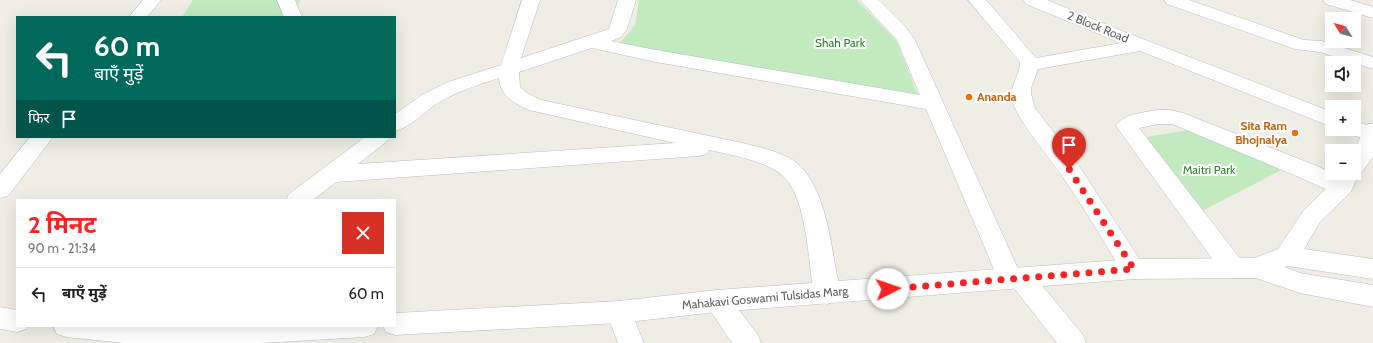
<!DOCTYPE html>
<html lang="hi">
<meta charset="utf-8">
<style>
:root{--surface:#fff;--page:#f2f2f2;--text:#202124;--muted:#757577;--line:#e0e0e0;--accent:#f82322}
body{margin:0;font-family:Cabin,"Noto Sans Devanagari",sans-serif;background:var(--page);color:var(--text);height:100vh;display:flex;flex-direction:column;font-size:15px;white-space:nowrap}
*{box-sizing:border-box;margin:0}
p{font-size:13px;color:var(--muted)}
.icon{flex:none;width:22px;height:22px;fill:none;stroke:currentColor;stroke-width:2;stroke-linecap:round;stroke-linejoin:round}
.map{position:relative;flex:1;overflow:hidden}
.sheet{position:absolute;left:16px;top:199px;width:380px;height:128px;display:flex;flex-direction:column;background:var(--surface);border-radius:0px;box-shadow:0 4px 16px #0002}
.sheet>*{flex:none}
.top-card{position:absolute;left:16px;top:16px;width:380px;height:122px;border-radius:0px;box-shadow:0 4px 16px #0002;background:#00695c;color:#fff;overflow:hidden}
.needle{width:26px;rotate:307deg}
.tools{position:absolute;left:1325px;top:12px;display:grid;gap:8px}
.tools a{display:grid;place-items:center;width:36px;height:36px;border-radius:0px;background:var(--surface);box-shadow:0 4px 16px #0002;font-size:20px}
.pin{position:absolute;display:grid;place-items:center;width:34px;height:34px;color:#fff;margin:-41px -17px;border-radius:50% 50% 50% 0;rotate:-45deg;box-shadow:0 0 4px #0007}
.pin .icon{rotate:45deg}
.me{position:absolute;width:44px;margin:-22px;rotate:86deg;stroke-linejoin:round;filter:drop-shadow(0 0 3px #0008)}
.turn{display:flex;align-items:center;gap:14px;height:84px;padding:0 12px;font-size:18px}
.turn .icon{width:52px;height:52px;stroke-width:2.5}
.turn b{display:block;font-size:28px;line-height:34px}
.then{display:flex;align-items:center;height:38px;padding:0 12px;background:#0003;gap:8px;font-size:15px}
.round{display:grid;place-items:center;flex:none;width:42px;height:42px;border-radius:0px;background:var(--page)}
.summary{display:flex;align-items:center;justify-content:space-between;height:68px;padding:0 12px}
h1{font-size:24px;font-weight:700;line-height:30px;color:var(--accent)}
ul{padding:0;list-style:none}
li{display:flex;align-items:center;gap:12px;height:52px;padding:0 12px;border-top:1px solid var(--line)}
li div{flex:1}
li b{display:block;font-size:15px}
li em{font-style:normal}
.map>svg:first-child{display:block}
.green{fill:#c2eabf}
.lines{fill:none;stroke-linecap:round;stroke-linejoin:round}
.minor-casing{stroke:#b7bbbf;stroke-width:1}
.tertiary-casing{stroke:#b7bbbf;stroke-width:1}
.minor{fill:#fff;fill-rule:evenodd}
.tertiary{fill:#fff;fill-rule:evenodd}
.route{stroke:#f82322;stroke-width:7;stroke-dasharray:0 12.6}
.food-dot{fill:#e8710a;stroke:#fff;stroke-width:1.5}
.labels{text-anchor:middle;stroke-width:4;stroke-linejoin:round;paint-order:stroke}
.street-label{font-size:12px;fill:#5c6166;stroke:#fff}
.park-label{font-size:12px;fill:#30842d;stroke:#fff}
.food-label{font-size:12px;font-weight:bold;fill:#c56008;stroke:#fff;text-anchor:start}
</style>
<div class="map">
<svg width="1373" height="343" viewBox="0 0 1373 343">
<rect width="100%" height="100%" fill="#f0ede4"/>
<!-- green -->
<g class="green">
<polygon points="193,0 300,0 294,17 182,17"/>
<polygon points="639,0 857,0 896,40 920,100 619,44 635,25"/>
<polygon points="1194,129 1289,166 1198,213 1147,137"/>
</g>
<g class="lines">
<defs>
<g id="minor">
<polygon points="143,0 161,0 147,17 129,17"/>
<polygon points="277,0 295,0 302,17 284,17"/>
<path d="M522,0h18l-19,58 88,-29 9,-29h18l-9,29 -6,8 -10,4 45,9 264,45 -23,-55 -37,-40h19l25,25 11,15 103,229 3,-1 9,3 53,64 3,8h-29l-43,-55 -4,1 -9,-3 -75,-177 -270,-47 -64,-14 -73,24 1,15 7,6 14,7 201,43c19,5 45,9 59,24 23,23 30,73 35,104 1,6 4,15 4,21 -1,3 -3,6 -4,9l-9,3 -9,-3c-7,-14 -7,-30 -9,-45 -3,-22 -8,-62 -24,-78 -16,-17 -54,-23 -76,-28l-2,4 -8,2 -363,26 -23,18h-27l3,-6 76,-57h25l-4,5 -28,22 317,-21 -146,-33c-15,-7 -29,-14 -30,-32 -22,7 -43,14 -63,26 -13,9 -25,23 -41,27v-17l27,-19 26,-13 53,-17z"/>
<path d="M968,0h18l50,58 85,-15 -95,-39 -3,-4h24l75,31 210,81v15l-192,-76 -102,18 -7,19v6l4,14 42,55 69,106 -3,7 -9,3 -9,-3c-21,-34 -42,-70 -65,-103 -12,-17 -44,-55 -48,-73 -3,-14 8,-25 8,-38z"/>
<polygon points="1164,0 1189,0 1304,40 1322,41 1373,57 1373,69 1320,52 1295,49 1167,4"/>
<polygon points="1323,0 1350,0 1373,7 1373,18 1326,4"/>
<path d="M1158,110h12l13,3 134,53 33,15 3,6 -3,6 -8,2 -8,-2 -33,-15 -129,-54h-14l-19,4 103,133 3,7 -3,7 -9,3 -9,-3 -108,-149c7,-12 29,-14 42,-16z"/>
<polygon points="1354,121 1373,127 1373,142 1347,133 1344,129 1354,129"/>
<polygon points="30,137 53,137 8,196 0,198 0,174"/>
<polygon points="717,290 726,293 758,335 761,343 732,343 704,301 708,293"/>
<polygon points="619,301 628,304 644,343 618,343 606,312 610,304"/>
</g>
<g id="tertiary">
<polygon points="1373,123 1373,157 1362,172 1360,172 1350,193 1320,222 1304,249 1373,259 1373,279 1288,266 1284,267 1300,273 1373,285 1373,307 1300,293 1256,278 1134,279 717,312 619,323 395,335 386,332 383,326 395,326 395,313 619,301 717,290 1134,259 1255,258 1278,249 1304,210 1333,182 1338,173 1354,173 1354,151 1366,125"/>
<polygon points="0,307 17,310 17,326 28,326 26,329 17,332 0,329"/>
<polygon points="53,326 378,326 374,334 365,337 261,343 124,343 66,337 57,334"/>
</g>
</defs>
<!-- minor casing -->
<use href="#minor" class="minor-casing"/>
<!-- tertiary casing -->
<use href="#tertiary" class="tertiary-casing"/>
<!-- minor -->
<use href="#minor" class="minor"/>
<!-- tertiary -->
<use href="#tertiary" class="tertiary"/>
</g>
<g class="lines">
<!-- route -->
<polyline class="route" points="888,289 1134,269 1069,169"/>
</g>
<!-- markers -->
<g class="food-dot">
<circle cx="969" cy="97" r="4"/>
<circle cx="1295" cy="133" r="4"/>
</g>
<g class="labels">
<!-- street labels -->
<g class="street-label">
<text transform="translate(1098 27) rotate(22)" y="4">2 Block Road</text>
<text transform="translate(765 298) rotate(-5)" y="4">Mahakavi Goswami Tulsidas Marg</text>
</g>
<!-- park labels -->
<g class="park-label">
<text x="840" y="47">Shah Park</text>
<text x="1209" y="174">Maitri Park</text>
</g>
<!-- food labels -->
<g class="food-label">
<text x="977" y="101">Ananda</text>
<text x="1287" y="130" text-anchor="end">Sita Ram<tspan x="1287" dy="14">Bhojnalya</tspan></text>
</g>
</g>
</svg>
<div class="tools">
<a><svg class="needle" viewBox="-14 -14 28 28"><path d="M0-13l5 13h-10z" fill="#e53935"/><path d="M0 13l5-13h-10z" fill="#757577"/></svg></a>
<a><svg class="icon" aria-label="sound" viewBox="0 0 24 24"><path d="M4 9h4l5-4v14l-5-4H4zM17 9q2 3 0 6"/></svg></a>
<a>+</a>
<a>−</a>
</div>
<div class="pin" style="left:1069px;top:169px;background:#d93025"><svg class="icon" aria-label="arrive" viewBox="0 0 24 24"><path d="M6 21V4h12l-3 4 3 4H6"/></svg></div>
<svg class="me" style="left:888px;top:289px" viewBox="-20 -20 40 40"><circle r="19" fill="#fff"/><path d="M0-13L10 11 0 6-10 11z" fill="#f82322"/></svg>
<div class="top-card">
<div class="turn"><svg class="icon" aria-label="left" viewBox="0 0 24 24"><path d="M17 20v-9H6M10 6l-5 5 5 5"/></svg><div><b>60 m</b>बाएँ मुड़ें</div></div>
<div class="then">फिर<svg class="icon" aria-label="arrive" viewBox="0 0 24 24"><path d="M6 21V4h12l-3 4 3 4H6"/></svg></div>
</div>
<section class="sheet">
<div class="summary"><div><h1>2 मिनट</h1><p>90 m · 21:34</p></div><a class="round" style="background:#d93025;color:#fff"><svg class="icon" aria-label="close" viewBox="0 0 24 24"><path d="M6 6l12 12M18 6L6 18"/></svg></a></div>
<ul>
<li><svg class="icon" aria-label="left" viewBox="0 0 24 24"><path d="M17 20v-9H6M10 6l-5 5 5 5"/></svg><div><b>बाएँ मुड़ें</b></div><em>60 m</em></li>
</ul>
</section>
</div>
